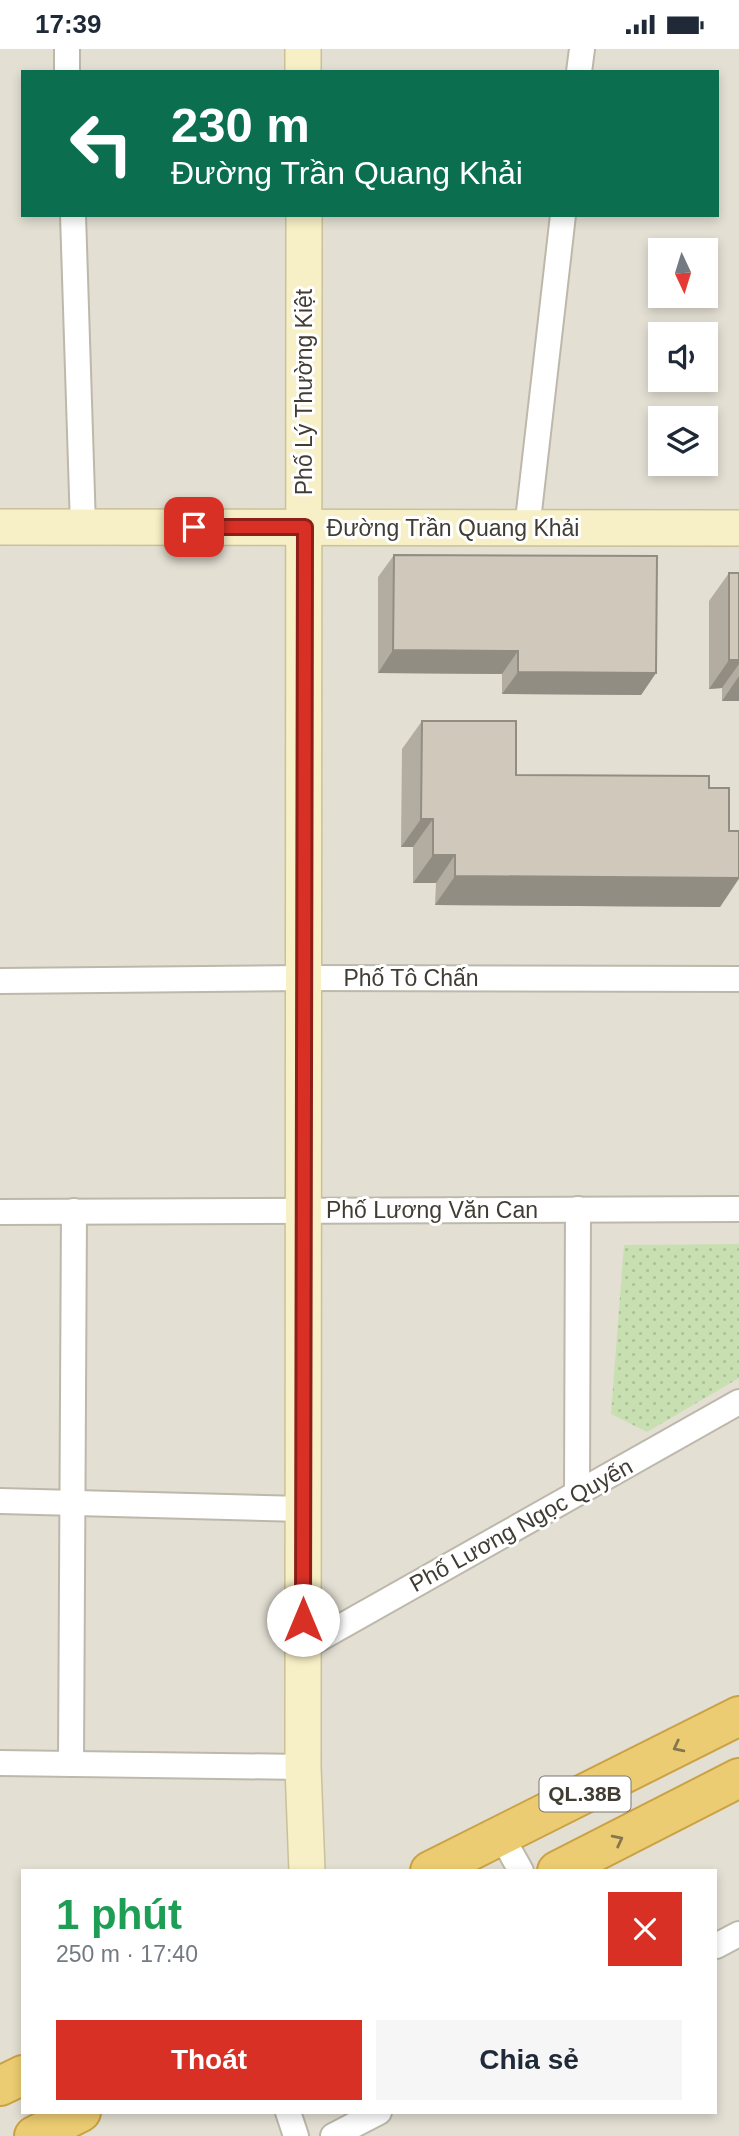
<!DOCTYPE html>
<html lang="vi">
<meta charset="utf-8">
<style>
:root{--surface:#fff;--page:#f6f6f7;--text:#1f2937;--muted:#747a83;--accent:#d93025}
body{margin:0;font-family:Helvetica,sans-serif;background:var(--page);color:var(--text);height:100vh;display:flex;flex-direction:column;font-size:26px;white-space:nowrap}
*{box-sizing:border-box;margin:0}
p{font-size:23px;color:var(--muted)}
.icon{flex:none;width:38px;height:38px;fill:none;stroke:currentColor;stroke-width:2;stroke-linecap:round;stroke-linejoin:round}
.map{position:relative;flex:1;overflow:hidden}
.sheet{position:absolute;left:21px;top:1820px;width:696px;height:245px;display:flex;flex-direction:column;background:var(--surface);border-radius:0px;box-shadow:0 4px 10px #0003}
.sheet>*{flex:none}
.top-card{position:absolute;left:21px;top:21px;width:698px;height:147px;border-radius:0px;box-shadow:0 4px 10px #0003;background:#0b6e4f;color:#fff;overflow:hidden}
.needle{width:46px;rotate:176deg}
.controls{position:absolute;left:648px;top:189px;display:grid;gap:14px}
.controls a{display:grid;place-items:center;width:70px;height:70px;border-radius:0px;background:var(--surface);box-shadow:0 4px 10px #0003;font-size:35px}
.pin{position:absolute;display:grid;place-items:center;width:60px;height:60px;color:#fff;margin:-30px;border-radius:14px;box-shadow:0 4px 10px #0006}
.me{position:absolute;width:77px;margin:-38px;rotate:0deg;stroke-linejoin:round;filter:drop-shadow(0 0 5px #0008)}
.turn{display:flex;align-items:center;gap:24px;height:147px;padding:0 35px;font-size:32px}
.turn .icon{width:91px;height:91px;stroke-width:2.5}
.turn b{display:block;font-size:49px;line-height:60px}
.round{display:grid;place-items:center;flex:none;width:74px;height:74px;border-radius:0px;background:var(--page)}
.headline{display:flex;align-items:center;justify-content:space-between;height:119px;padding:0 35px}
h1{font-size:42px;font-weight:700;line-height:52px;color:#1e9e55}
.primary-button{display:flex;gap:14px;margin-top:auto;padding:14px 35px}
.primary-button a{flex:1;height:80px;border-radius:0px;background:var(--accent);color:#fff;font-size:28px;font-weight:700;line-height:80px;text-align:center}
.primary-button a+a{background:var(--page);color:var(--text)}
.status{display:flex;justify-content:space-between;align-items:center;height:49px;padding:0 35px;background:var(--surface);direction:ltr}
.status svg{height:19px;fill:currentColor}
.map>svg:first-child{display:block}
.residential{fill:#e3dfd3;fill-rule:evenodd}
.park{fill:url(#park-dots)}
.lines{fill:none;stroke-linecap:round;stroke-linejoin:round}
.street-casing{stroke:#bdb8ab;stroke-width:28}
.secondary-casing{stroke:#cac198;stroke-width:38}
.highway-casing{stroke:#caa244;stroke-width:42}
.street{stroke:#fff;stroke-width:24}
.secondary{stroke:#f7efc6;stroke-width:35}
.highway{stroke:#eccc72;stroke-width:38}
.wall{fill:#b3ada1}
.shaded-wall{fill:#928d83}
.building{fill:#d0c9bb;stroke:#928d83;stroke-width:2}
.oneway{stroke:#85764d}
.route-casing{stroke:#8d1f18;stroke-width:18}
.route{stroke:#d93025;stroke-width:12}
.labels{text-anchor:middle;stroke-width:6;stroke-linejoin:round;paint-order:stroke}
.shield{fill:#fff;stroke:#7a7772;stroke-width:2}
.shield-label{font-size:21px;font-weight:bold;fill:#413d35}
.street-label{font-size:23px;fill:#413d35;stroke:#fff}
</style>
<div class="status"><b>17:39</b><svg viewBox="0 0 49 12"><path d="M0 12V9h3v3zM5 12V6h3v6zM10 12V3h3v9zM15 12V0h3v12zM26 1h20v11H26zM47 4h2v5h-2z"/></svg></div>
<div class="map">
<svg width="739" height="2087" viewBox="0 0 739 2087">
<defs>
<pattern id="park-dots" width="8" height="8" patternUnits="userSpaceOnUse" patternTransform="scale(1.75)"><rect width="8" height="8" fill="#c8e0b1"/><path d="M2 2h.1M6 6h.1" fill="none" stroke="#adc199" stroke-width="1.8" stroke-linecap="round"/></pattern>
</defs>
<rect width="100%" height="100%" fill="#f0ede4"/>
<!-- residential -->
<path class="residential" d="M0,0h739v2087h-739zM23,23h695v143h-695zM660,201h45v46h-45zM660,285h45v46h-45zM660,369h45v46h-45zM23,1822h693v241h-693z"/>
<!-- park -->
<polygon class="park" points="739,1195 739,1329 647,1383 611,1365 624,1196"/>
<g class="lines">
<defs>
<g id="street">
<polyline points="67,0 67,23"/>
<polyline points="579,23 582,0"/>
<polyline points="73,166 83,477"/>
<polyline points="527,480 563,166"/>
<polyline points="0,932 303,929 739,930"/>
<polyline points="0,1163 739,1160"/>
<polyline points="577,1444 578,1160"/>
<polyline points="0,1452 303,1460"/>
<polyline points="303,1599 739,1353"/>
<polyline points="0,1714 303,1718"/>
<polyline points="71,1715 74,1162"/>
<polyline points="501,1786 521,1822"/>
<polyline points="716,1897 739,1885"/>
<polyline points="288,2063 296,2087"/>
<polyline points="333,2087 379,2063"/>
</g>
<g id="secondary">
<polyline points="303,0 303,23"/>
<polyline points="304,166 303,1718 307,1822"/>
<polyline points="0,478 739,479"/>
</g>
<g id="highway">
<polyline points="430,1822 739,1667"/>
<polyline points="557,1822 739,1729"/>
<polyline points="0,2037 23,2026"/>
<polyline points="34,2087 81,2063"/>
</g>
</defs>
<!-- street casing -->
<use href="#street" class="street-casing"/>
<!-- secondary casing -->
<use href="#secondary" class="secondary-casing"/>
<!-- highway casing -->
<use href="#highway" class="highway-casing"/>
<!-- street -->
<use href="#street" class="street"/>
<!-- secondary -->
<use href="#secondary" class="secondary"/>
<!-- highway -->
<use href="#highway" class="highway"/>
</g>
<!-- wall -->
<g class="wall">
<polygon points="394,506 656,624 641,646 502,645 502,625 378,624 378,528"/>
<polygon points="729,524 739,524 739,652 722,652 722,639 709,640 709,552"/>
<polygon points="422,672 516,726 709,739 729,782 739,782 739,830 720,858 435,856 436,834 413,834 413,798 401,798 402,700"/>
</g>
<!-- shaded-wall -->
<g class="shaded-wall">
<polygon points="393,601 518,602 502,625 378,624"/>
<polygon points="729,611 739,611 739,615 722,639 709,640"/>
<polygon points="518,623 656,624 641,646 502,645"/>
<polygon points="739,627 739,652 722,652"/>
<polygon points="421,770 433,770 413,798 401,798"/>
<polygon points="433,806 455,806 436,834 413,834"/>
<polygon points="455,827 739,829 720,858 435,856"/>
</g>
<!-- building -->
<g class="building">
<polygon points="394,506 657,507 656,624 518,623 518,602 393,601"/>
<rect x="729" y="524" width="10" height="87"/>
<polygon points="422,672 516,672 516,726 709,727 709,739 729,739 729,782 739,782 739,829 455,827 455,806 433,806 433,770 421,770"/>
</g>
<!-- one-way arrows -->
<defs><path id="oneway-chevron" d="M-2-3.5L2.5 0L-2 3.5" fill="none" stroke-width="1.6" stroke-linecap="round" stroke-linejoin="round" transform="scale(1.75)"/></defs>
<g class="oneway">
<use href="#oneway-chevron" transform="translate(678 1698) rotate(153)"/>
<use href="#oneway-chevron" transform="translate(618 1791) rotate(-27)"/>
</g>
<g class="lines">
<defs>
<polyline id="route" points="194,478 305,478 303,1571"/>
</defs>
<!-- route casing -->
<use href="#route" class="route-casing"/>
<!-- route -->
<use href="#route" class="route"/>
</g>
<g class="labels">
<!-- shield labels -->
<rect class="shield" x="539.5" y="1727.5" width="91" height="35" rx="5"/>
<g class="shield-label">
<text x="585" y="1752">QL.38B</text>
</g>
<!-- street labels -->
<g class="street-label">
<text transform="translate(304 343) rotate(-90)" y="8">Phố Lý Thường Kiệt</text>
<text x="453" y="487">Đường Trần Quang Khải</text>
<text x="411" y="937">Phố Tô Chấn</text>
<text x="432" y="1169">Phố Lương Văn Can</text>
<text transform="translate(521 1476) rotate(-29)" y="8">Phố Lương Ngọc Quyến</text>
</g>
</g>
</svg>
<div class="controls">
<a><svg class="needle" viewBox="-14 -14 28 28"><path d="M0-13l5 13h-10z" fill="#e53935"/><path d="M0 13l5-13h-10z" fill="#747a83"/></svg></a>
<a><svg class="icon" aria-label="sound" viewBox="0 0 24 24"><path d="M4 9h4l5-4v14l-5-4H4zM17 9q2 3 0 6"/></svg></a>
<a><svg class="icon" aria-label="layers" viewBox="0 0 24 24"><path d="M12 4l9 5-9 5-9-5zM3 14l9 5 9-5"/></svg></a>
</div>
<div class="pin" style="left:194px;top:478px;background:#d93025"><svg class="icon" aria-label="arrive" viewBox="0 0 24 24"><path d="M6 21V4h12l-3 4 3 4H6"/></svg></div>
<svg class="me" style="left:303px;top:1571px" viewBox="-20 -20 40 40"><circle r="19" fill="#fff"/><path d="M0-13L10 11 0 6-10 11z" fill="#d93025"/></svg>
<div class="top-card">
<div class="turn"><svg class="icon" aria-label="left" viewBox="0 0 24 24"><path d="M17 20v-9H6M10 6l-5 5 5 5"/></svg><div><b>230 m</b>Đường Trần Quang Khải</div></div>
</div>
<section class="sheet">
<div class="headline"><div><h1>1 phút</h1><p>250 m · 17:40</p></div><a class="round" style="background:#d93025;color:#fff"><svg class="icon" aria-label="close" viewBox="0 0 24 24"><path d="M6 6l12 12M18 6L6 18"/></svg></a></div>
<div class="primary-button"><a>Thoát</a><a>Chia sẻ</a></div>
</section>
</div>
